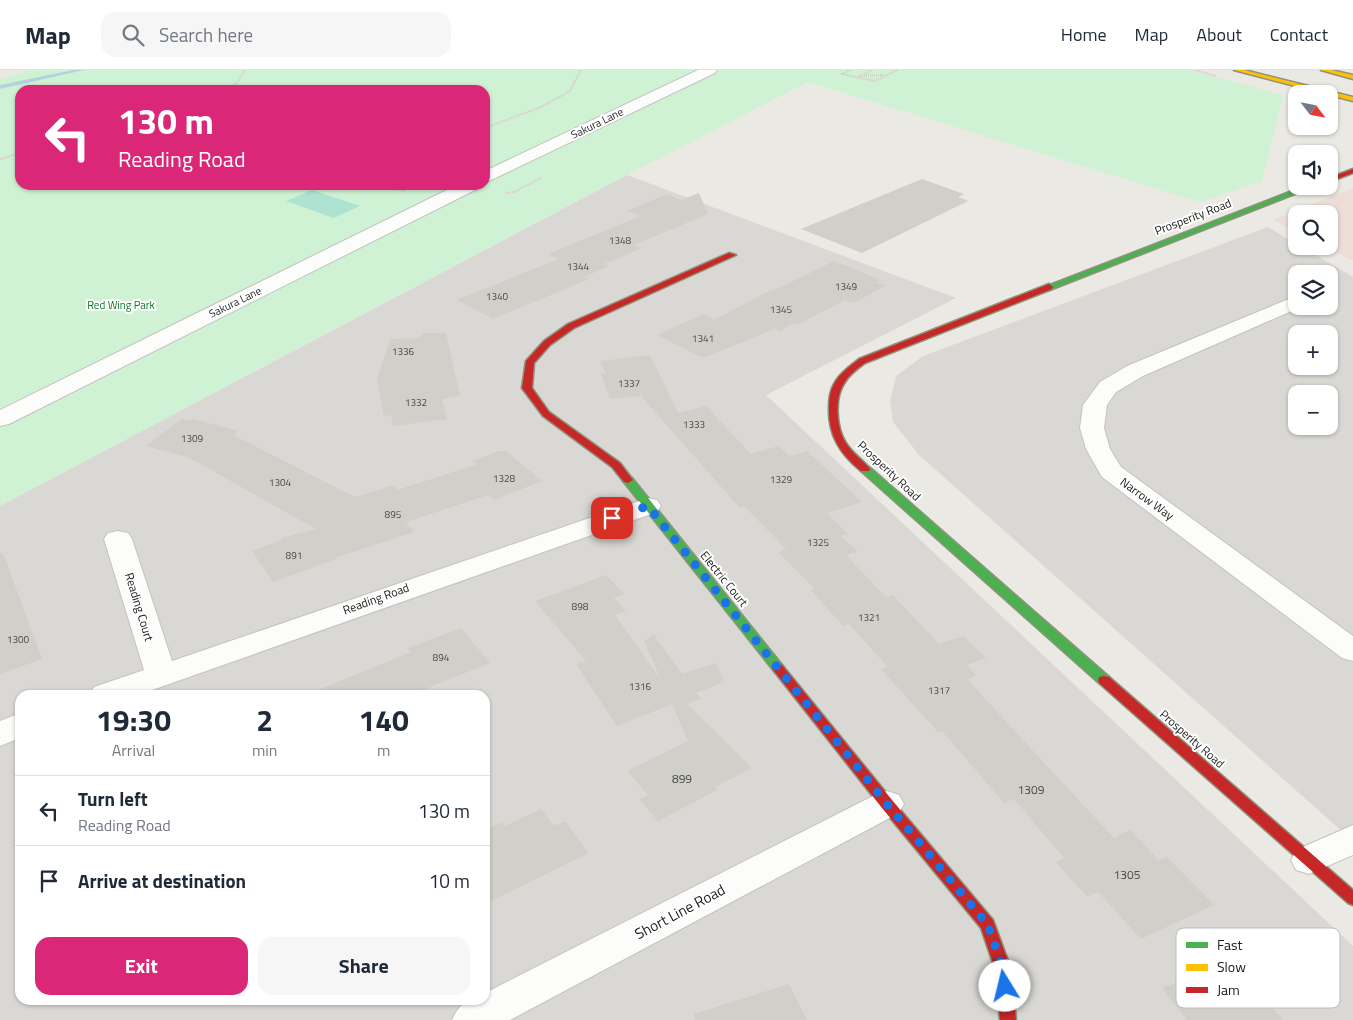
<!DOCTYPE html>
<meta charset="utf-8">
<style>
:root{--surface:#fff;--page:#f6f6f7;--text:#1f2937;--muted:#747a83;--line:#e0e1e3;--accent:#db2777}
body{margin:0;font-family:"Titillium Web",sans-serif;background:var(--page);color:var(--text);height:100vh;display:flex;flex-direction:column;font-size:19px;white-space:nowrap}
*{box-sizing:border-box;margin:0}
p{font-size:16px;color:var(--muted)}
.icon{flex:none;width:28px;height:28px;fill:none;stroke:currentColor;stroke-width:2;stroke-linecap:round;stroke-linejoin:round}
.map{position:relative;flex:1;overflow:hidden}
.side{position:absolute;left:15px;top:620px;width:475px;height:315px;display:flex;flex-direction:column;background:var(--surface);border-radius:15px;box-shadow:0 1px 4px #0004}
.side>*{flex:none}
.hud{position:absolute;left:15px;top:15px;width:475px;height:105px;border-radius:15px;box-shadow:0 1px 4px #0004;background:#db2777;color:#fff;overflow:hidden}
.needle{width:32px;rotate:122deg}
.buttons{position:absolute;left:1288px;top:15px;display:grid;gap:10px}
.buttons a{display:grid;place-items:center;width:50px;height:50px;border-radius:10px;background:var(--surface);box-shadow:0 1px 4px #0004;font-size:25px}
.pin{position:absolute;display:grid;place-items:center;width:42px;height:42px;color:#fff;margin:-21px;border-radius:10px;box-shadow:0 2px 8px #0006}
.me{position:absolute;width:55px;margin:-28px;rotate:351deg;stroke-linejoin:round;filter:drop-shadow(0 0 4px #0008)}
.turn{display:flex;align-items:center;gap:18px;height:105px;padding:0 20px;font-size:22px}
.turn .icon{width:65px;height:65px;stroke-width:2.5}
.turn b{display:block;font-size:35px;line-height:42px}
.eta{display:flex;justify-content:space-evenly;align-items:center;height:85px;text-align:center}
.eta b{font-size:30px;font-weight:700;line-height:35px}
.primary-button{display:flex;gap:10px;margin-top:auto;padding:10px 20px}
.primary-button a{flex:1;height:58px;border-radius:15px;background:var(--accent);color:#fff;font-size:20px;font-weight:700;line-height:58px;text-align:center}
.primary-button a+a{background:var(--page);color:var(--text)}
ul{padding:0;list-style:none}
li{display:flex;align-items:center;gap:15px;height:70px;padding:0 20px;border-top:1px solid var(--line)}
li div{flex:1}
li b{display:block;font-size:19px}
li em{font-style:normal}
header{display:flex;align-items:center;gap:30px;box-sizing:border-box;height:70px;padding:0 25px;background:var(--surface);border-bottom:1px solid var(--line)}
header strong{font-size:24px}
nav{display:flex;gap:28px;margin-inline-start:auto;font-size:18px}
.search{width:350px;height:45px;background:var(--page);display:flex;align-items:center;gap:12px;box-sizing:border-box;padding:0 18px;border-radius:15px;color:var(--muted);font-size:19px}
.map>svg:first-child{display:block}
.residential{fill:#d9d8d5;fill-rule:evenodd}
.commercial{fill:#edddd7}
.park{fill:#d0f2d4;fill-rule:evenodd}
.pitch{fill:#aee3d1}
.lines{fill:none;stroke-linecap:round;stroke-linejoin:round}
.stream{fill:#b6d1de;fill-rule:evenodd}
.building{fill:#d0cfca}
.street-casing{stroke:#c2c2bf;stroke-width:2}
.fast-casing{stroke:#8f937c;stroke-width:3}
.slow-casing{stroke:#8f937c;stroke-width:3}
.jam-casing{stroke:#8f937c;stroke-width:3}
.path{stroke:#d6c8c3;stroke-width:2;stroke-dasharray:1 1;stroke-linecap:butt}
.street{fill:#fcfcfb;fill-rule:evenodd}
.fast{fill:#4caf50;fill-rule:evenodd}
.slow{fill:#ffc107;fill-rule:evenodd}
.jam{fill:#c62828;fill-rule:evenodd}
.route{stroke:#1a73e8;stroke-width:9;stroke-dasharray:0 16.2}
.labels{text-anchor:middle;stroke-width:4;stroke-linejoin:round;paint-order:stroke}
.number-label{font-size:10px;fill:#484847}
.far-street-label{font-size:11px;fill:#1b1b1b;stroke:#fff}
.far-park-label{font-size:11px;fill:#0a7820;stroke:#fff}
.street-label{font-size:12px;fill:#1b1b1b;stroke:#fff}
.near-number-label{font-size:12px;fill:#484847}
.near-street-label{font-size:15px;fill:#1b1b1b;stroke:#fff}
.key{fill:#fff;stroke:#bbb;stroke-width:1}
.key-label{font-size:14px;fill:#1b1b1b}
</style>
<header>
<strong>Map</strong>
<div class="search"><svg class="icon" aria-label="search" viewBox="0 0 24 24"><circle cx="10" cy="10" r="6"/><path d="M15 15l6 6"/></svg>Search here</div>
<nav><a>Home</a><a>Map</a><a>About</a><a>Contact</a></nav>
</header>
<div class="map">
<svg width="1353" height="950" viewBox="0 0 1353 950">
<rect width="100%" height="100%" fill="#eae9e3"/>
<!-- residential -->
<g class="residential">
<path d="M627,105l329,123 -190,97 587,551v74h-1353v-514zM20,625h465v305h-465z"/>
<path d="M1268,157l28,17v2h5l52,31v564l-434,-386 -26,-33 -3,-21 6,-25 27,-20zM1296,204h33v32h-33zM1296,264h33v32h-33zM1296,324h33v32h-33z"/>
</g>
<!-- commercial -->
<polygon class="commercial" points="1353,118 1353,191 1324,176 1329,176 1329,144 1296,144 1296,162 1273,150"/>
<!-- park -->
<path class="park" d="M30,0h1159l94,25 -21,86 -62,21 -392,-120 -224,115 -584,309v-427zM20,20h465v95h-465z"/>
<!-- pitch -->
<polygon class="pitch" points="312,120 360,136 334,148 286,131"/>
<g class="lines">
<!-- stream -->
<polygon class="stream" points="73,0 84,0 0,19 0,15"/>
</g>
<!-- building -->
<g class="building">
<polygon points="922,109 964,124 958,127 968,131 862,183 801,159"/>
<polygon points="699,123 708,144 634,175 642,178 604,194 609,196 584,207 589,209 493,249 457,230 559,189 548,184 641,146 627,141 667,124 681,130"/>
<polygon points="834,191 881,210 876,212 885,216 853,233 845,230 797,255 793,253 780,261 774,259 706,287 701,287 657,265 703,244 714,250 773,219 775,220"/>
<polygon points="422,263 446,263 460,326 442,329 447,349 393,356 391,345 384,346 377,309 390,269 420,268"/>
<polygon points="650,285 678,343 706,336 751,384 779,376 789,386 807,381 862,432 827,443 848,464 841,466 858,482 846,485 886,527 893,525 939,574 963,566 986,588 966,595 976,605 967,609 1060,710 1114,768 1130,760 1159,790 1167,787 1214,835 1141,869 1098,822 1087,827 1056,792 1064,788 1014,729 1004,733 942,661 938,662 881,599 887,596 849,554 843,556 811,520 815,519 778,482 786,479 744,436 739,437 641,326 610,329 601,304 606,304 600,291"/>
<polygon points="182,349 190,351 193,349 238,361 233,365 355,427 394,415 397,420 478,394 473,391 499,381 506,381 542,411 494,430 488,425 406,452 414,462 335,488 336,489 273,512 252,481 282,470 281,468 316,459 188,387 146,376"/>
<polygon points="0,483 3,483 42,589 0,604"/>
<polygon points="606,505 624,524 614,528 626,541 615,545 661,610 644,571 654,565 682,604 716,593 724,612 696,623 701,629 687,634 752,698 715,717 717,720 658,751 639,729 648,725 627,701 688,671 672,634 617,656 576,594 586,591 535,531"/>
<polygon points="461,558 490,593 411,625 306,625 411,582 408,578"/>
<polygon points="541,739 554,756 565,751 589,783 485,834 485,760 502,752 505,756"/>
<polygon points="1235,892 1283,950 1187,950 1162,918"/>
<polygon points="789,914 807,950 695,950 694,944"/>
</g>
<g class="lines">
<defs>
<g id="street">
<polygon points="698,0 717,0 715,3 485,113 485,101"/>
<polygon points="457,115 480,115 477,119 9,354 0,356 0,340"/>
<polygon points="1296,226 1296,236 1303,236 1143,306 1116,322 1107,335 1104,358 1110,379 1121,397 1353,566 1353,591 1342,588 1102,407 1086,379 1080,358 1083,335 1100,312 1127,296"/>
<polygon points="648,428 657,430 661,436 657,442 172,613 138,625 89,625 94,617 144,600 104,469 108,463 118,461 128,463 132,469 172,591"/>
<polygon points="20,643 20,668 0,676 0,651"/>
<path d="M887,721l12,4 5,9 -5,9 -389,207h-58c8,-17 14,-20 33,-20v-7l390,-198z"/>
<polygon points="1353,755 1353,785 1309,804 1296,800 1291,790 1296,780"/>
</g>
<g id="fast">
<polygon points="1305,116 1315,116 1052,219 1049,220 1045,217"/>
<polygon points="865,396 869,397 1109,607 1110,610 1109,613 1099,613 861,401 860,399 861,397"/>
<polygon points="628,407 632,408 782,595 784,598 782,601 774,601 624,412 623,410"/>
</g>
<g id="slow">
<polygon points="1234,0 1244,0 1353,27 1353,31"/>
<polygon points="1321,0 1331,0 1353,5 1353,9"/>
</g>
<g id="jam">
<polygon points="1353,99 1353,103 1329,112 1329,108"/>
<polygon points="729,183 736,185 574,258 550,275 534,293 532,318 549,342 620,393 633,410 628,413 624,412 612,397 543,346 522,318 526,291 544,271 568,254"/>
<path d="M1049,214l4,3 -1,2 -187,74c-7,5 -15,11 -20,19 -11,15 -9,46 1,61 6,10 17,17 24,26l-1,2h-8c-21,-17 -33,-36 -32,-64 0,-8 1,-16 5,-23 5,-10 16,-18 25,-25z"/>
<polygon points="778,594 782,595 892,730 993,850 1011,899 1016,950 1000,950 995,899 981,858 882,738 774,601 772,598 774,595"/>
<polygon points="1104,606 1109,607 1353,820 1353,835 1348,833 1099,613 1098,610 1099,607"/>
</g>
</defs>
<!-- street casing -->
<use href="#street" class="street-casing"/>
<!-- fast casing -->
<use href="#fast" class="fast-casing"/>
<!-- slow casing -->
<use href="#slow" class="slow-casing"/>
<!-- jam casing -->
<use href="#jam" class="jam-casing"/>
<!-- path -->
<g class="path">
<polyline points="850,0 842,4 875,11 897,0"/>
<polyline points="1195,0 1216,6"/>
<polyline points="862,5 873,0"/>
<polyline points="858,6 884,5"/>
<polyline points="217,20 236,14 245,0"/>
<polyline points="485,58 541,37 570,21 581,0"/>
<polyline points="0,89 20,83"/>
<polyline points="386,115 404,121"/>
<polyline points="506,123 514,122 541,108"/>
</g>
<!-- street -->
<use href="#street" class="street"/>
<!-- fast -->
<use href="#fast" class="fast"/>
<!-- slow -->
<use href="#slow" class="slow"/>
<!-- jam -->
<use href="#jam" class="jam"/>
</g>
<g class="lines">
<!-- route -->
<polyline class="route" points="612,448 648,436 887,734 988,855 1003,899 1005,916"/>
</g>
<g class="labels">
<!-- number labels -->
<g class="number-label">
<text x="620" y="174">1348</text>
<text x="578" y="200">1344</text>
<text x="846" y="220">1349</text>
<text x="497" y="230">1340</text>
<text x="781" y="243">1345</text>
<text x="703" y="272">1341</text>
<text x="403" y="285">1336</text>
<text x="629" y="317">1337</text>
<text x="416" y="336">1332</text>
<text x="694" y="358">1333</text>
<text x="192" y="372">1309</text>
<text x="504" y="412">1328</text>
<text x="781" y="413">1329</text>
<text x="280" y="416">1304</text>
<text x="393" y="448">895</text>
<text x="818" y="476">1325</text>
<text x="294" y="489">891</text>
<text x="580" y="540">898</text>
<text x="869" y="551">1321</text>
<text x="18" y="573">1300</text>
<text x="441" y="591">894</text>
<text x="640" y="620">1316</text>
<text x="939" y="624">1317</text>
</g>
<!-- far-street labels -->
<g class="far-street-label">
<text transform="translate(597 53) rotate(-26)" y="4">Sakura Lane</text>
<text transform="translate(235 232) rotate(-26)" y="4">Sakura Lane</text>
</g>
<!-- far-park labels -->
<g class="far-park-label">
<text x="121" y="239">Red Wing Park</text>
</g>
<!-- street labels -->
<g class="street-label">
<text transform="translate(1193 147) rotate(-21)" y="4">Prosperity Road</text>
<text transform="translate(889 401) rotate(43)" y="4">Prosperity Road</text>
<text transform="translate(1147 429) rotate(36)" y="4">Narrow Way</text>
<text transform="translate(724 509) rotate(51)" y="4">Electric Court</text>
<text transform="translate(376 529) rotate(-20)" y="4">Reading Road</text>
<text transform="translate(139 537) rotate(73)" y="4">Reading Court</text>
<text transform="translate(1192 669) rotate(41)" y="4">Prosperity Road</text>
</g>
<!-- near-number labels -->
<g class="near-number-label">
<text x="682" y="713">899</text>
<text x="1031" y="724">1309</text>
<text x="1127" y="809">1305</text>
</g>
<!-- near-street labels -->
<g class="near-street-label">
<text transform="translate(680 842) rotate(-28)" y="5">Short Line Road</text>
</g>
</g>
<!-- legend -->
<rect x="1176" y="858" width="164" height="80" rx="8" class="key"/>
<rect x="1186" y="872" width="22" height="6" fill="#4caf50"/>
<rect x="1186" y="894" width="22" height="7" fill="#ffc107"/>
<rect x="1186" y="917" width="22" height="6" fill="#c62828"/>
<g class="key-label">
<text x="1217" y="880">Fast</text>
<text x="1217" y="902">Slow</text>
<text x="1217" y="925">Jam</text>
</g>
</svg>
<div class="buttons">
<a><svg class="needle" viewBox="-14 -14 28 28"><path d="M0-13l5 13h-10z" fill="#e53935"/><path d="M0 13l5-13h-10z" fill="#747a83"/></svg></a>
<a><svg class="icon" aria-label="sound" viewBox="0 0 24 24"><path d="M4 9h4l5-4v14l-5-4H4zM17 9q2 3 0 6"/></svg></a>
<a><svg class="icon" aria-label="search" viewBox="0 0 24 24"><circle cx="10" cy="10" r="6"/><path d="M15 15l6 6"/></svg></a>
<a><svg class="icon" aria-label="layers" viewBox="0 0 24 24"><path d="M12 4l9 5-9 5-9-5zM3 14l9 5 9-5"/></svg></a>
<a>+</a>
<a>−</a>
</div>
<div class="pin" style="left:612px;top:448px;background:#d93025"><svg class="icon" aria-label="arrive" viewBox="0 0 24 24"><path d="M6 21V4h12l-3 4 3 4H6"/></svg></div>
<svg class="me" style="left:1005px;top:916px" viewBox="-20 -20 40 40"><circle r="19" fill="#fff"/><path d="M0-13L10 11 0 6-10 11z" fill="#1a73e8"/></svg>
<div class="hud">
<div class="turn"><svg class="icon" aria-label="left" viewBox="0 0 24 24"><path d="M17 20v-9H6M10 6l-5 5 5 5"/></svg><div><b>130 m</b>Reading Road</div></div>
</div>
<section class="side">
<div class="eta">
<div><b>19:30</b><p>Arrival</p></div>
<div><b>2</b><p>min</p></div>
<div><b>140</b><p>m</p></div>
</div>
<ul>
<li><svg class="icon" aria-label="left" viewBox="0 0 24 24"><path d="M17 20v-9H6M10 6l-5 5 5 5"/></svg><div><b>Turn left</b><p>Reading Road</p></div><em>130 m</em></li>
<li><svg class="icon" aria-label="arrive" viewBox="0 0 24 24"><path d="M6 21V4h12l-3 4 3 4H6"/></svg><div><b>Arrive at destination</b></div><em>10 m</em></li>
</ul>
<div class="primary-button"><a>Exit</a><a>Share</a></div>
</section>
</div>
